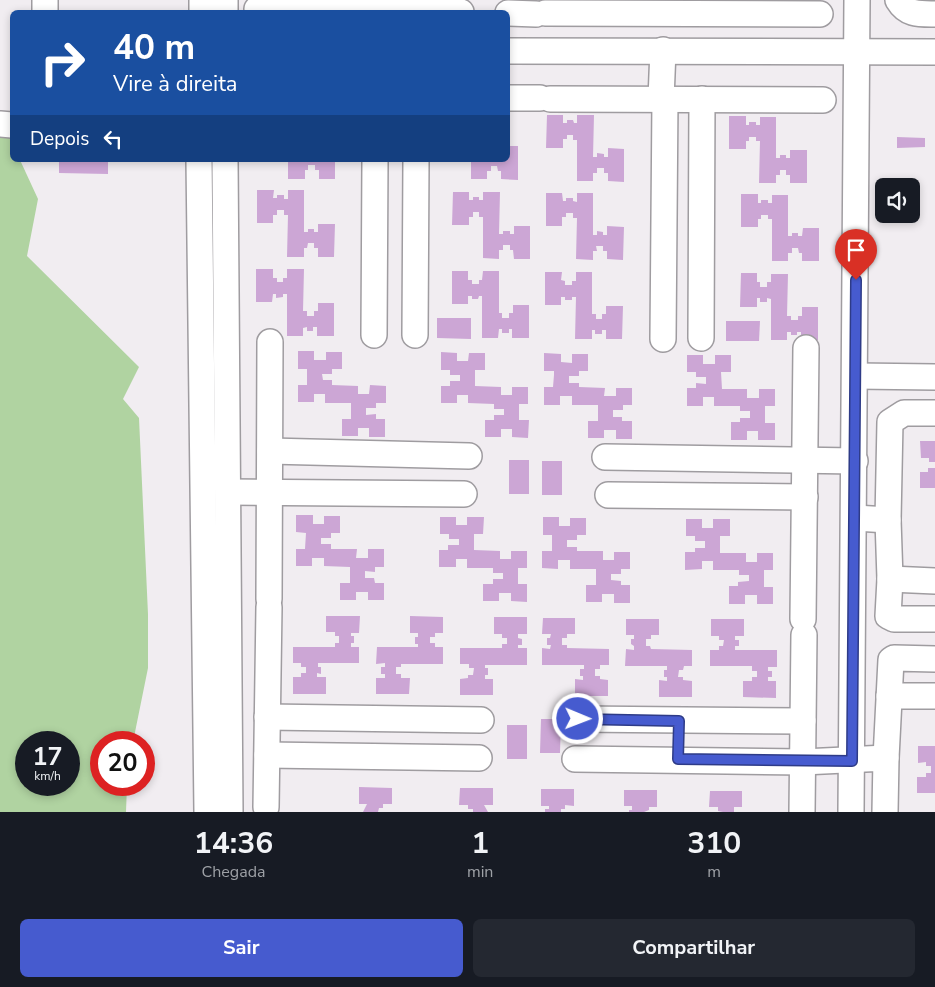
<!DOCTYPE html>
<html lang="pt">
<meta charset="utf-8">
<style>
:root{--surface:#171b24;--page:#242831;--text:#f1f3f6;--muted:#9ea1a6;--accent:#465bcf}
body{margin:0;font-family:"Nunito Sans",sans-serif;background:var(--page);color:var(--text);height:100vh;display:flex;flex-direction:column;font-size:19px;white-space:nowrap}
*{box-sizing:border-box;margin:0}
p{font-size:16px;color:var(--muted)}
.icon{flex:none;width:28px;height:28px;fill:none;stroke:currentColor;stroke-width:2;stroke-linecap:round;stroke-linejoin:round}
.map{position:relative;height:812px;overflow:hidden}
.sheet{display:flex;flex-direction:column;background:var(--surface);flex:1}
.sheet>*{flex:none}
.banner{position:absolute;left:10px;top:10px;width:500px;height:152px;border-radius:8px;box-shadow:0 2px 8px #0003;background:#1a4fa0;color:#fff;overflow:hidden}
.tools{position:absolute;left:875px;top:178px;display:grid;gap:10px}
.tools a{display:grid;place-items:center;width:45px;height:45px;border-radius:8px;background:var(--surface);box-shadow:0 2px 8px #0003;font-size:25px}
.speed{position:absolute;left:15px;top:731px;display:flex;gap:10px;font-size:25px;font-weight:700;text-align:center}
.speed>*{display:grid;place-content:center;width:65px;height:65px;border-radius:50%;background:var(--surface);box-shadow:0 2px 8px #0003;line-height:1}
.speed small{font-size:12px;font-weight:400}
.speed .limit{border:8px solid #d22;background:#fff;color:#111}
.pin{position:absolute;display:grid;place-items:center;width:42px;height:42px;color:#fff;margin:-51px -21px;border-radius:50% 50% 50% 0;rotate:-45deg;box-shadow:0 0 5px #0007}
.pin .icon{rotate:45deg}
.me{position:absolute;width:55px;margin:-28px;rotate:91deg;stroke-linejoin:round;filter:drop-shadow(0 0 4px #0008)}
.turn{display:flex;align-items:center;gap:18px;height:105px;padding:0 20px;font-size:22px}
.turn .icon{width:65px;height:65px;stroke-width:2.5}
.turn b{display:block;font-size:35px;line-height:42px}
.then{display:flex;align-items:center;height:48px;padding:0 20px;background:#0003;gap:10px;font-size:19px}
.eta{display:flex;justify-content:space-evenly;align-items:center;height:85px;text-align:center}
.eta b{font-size:30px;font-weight:700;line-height:35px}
.primary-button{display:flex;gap:10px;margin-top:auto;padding:10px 20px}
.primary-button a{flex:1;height:58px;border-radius:8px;background:var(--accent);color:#fff;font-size:20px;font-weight:700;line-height:58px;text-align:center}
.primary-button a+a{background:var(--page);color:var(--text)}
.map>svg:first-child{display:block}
.green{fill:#b0d3a1;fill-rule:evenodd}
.building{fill:#cca6d5}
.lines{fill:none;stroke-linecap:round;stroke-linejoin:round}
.minor-casing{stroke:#9f9ca0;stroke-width:28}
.minor{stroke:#fff;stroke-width:25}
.route-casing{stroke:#2e3b87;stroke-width:12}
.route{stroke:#465bcf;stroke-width:9}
</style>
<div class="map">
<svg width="935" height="812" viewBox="0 0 935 812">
<rect width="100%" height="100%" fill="#f1edf1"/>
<!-- green -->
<path class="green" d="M0,134h8l4,9v17h8l18,39 -11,57 112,111 -16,32 16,19 9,196v54l-15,74h-32v43h26l-1,27h-126zM26,742h43v43h-43z"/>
<!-- building -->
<g class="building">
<rect x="804" y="0" width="17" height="4"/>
<rect x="77" y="10" width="37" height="2"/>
<polygon points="547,115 563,115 563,123 567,123 567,120 573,120 574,123 577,123 577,115 594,115 593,157 597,157 597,153 604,154 604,157 608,157 608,148 624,149 624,182 608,181 608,173 604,173 604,168 597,168 597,173 593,173 593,181 577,181 577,140 573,140 573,135 567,135 567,139 563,139 563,148 546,148"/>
<polygon points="729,116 746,116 746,125 749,125 749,122 756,122 756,125 760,125 760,117 776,117 776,158 780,158 780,155 786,155 786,158 790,158 790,150 807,150 807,183 790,183 790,175 786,175 786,170 780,170 780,175 776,175 776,183 759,183 760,141 756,141 756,137 749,137 749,141 746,141 746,149 729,149"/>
<polygon points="897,137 925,138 925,147 897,148"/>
<polygon points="508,146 518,146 518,180 501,179 501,171 498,171 497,166 491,166 491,171 487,171 487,179 471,179 471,160 508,160"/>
<polygon points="59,160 108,160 108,174 59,173"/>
<polygon points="288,160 335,160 335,179 319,179 319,170 315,170 315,165 308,165 308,170 305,170 305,179 288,179"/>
<polygon points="257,190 274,190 273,198 277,198 277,195 284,195 284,199 288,199 288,190 304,190 304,232 308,232 308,229 314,229 314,232 318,232 318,224 335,224 334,257 318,257 318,248 314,248 314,243 308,243 307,248 304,248 304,257 287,257 288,215 284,215 284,210 277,210 277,215 273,215 273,223 257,223"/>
<polygon points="453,192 469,192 469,200 473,200 473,197 479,197 479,200 483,200 483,192 500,192 499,234 503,234 503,231 510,231 510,234 514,234 514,226 530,226 530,259 514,259 513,250 510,250 510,245 503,245 503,250 499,250 499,259 483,258 483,217 479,217 479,212 473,212 473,217 469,217 469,225 452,225"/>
<polygon points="546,193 562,193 563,201 566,201 566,198 573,198 573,201 577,202 577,193 593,193 593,235 597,235 597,231 603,232 603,235 607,235 607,226 624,227 623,260 607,259 607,251 603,251 603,246 596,246 597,251 593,251 593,260 576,259 577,218 573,218 573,213 566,213 566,217 562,217 562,226 546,226"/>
<polygon points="741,194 758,194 758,203 761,203 761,200 768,200 768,203 772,203 772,195 788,195 788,236 792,236 792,233 798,233 798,236 802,236 803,228 819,228 819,261 802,261 802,253 799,253 798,248 792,248 792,253 788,253 788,261 772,261 772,219 768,219 768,215 761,215 761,219 758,219 758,227 741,227"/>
<polygon points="256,269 273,269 273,278 277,278 277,282 283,282 283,278 287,278 287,269 304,269 303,311 307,311 307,316 314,316 314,311 318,311 318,303 334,303 334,336 317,336 317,327 313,327 313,331 307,331 307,327 303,328 303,336 287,336 287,294 283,294 283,297 276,298 276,294 273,294 272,302 256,302"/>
<polygon points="452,271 468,271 468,280 472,280 472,284 479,284 479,280 482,280 483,271 499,271 499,313 502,313 502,318 509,318 509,313 513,313 513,305 529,305 529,338 512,338 512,329 509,329 509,333 502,333 502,329 499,329 498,338 482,338 482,296 479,296 478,299 472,299 472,296 468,296 468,304 452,304"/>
<polygon points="545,272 562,272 561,280 565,281 565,285 572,285 572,281 576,281 576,272 592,272 592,314 596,314 596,319 602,319 602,314 606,314 606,306 623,306 622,339 606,339 606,330 602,330 602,334 595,334 595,330 592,330 592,339 575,339 576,297 572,297 572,300 565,300 565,297 561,297 561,305 545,305"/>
<polygon points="741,273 757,273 757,282 760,282 760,287 767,287 767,282 771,282 771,274 788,274 787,316 791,316 791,320 798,320 798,316 802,316 802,307 818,307 818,340 801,340 801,332 797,332 797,335 791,335 791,332 787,332 787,340 771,340 771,299 767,298 767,302 760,302 760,298 757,298 757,307 740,307"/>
<polygon points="437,318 471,318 471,339 437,338"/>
<polygon points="726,321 760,321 759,341 726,341"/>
<polygon points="298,351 314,351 314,360 326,360 326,352 342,352 342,369 332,369 332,374 322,374 323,380 332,380 332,385 358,386 358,394 369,394 370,385 386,386 386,403 376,403 376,408 366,408 366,415 376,414 376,419 385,419 385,437 369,437 369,428 358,428 358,436 342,436 342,419 351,419 351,403 325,403 325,394 314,394 314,402 298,402 298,385 307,385 307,369 298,369"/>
<polygon points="441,352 457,353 457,361 468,361 469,353 485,353 485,370 475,370 475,386 501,387 501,395 512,395 512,387 528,387 528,404 519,404 519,420 529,420 528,438 512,437 512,429 501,429 501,437 485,437 485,420 494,420 494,415 504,415 504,409 494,409 494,404 468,403 468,395 457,395 457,403 441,403 441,386 450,386 450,381 460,381 460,375 450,375 450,370 441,370"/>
<polygon points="544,353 561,354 561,362 572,363 572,354 588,354 588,371 579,371 579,376 569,376 569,383 579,383 579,387 605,388 604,396 616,396 616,388 632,388 632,405 623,405 623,410 613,410 613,417 622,417 622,421 632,421 632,439 616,439 616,430 604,430 604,438 588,438 588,421 598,421 598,405 572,405 572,396 560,396 560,405 544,405 544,387 553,387 554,375 554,371 544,371"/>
<polygon points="687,355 703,355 703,364 715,364 715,355 731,355 731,372 721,372 722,389 747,389 747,398 759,398 759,389 775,389 775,406 765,406 765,423 775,423 775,440 758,440 758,431 747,431 747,440 731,440 731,422 740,422 740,418 750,418 750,411 740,411 740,406 714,406 714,397 703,397 703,406 687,406 687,388 696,388 696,383 706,384 706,377 696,377 696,372 687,372"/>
<polygon points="920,441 935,441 935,462 929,462 929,458 921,458"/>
<rect x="509" y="460" width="20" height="34"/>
<rect x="542" y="461" width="20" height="34"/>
<polygon points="928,468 935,468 935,488 920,488 920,472 928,472"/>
<polygon points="296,515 313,515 313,524 324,524 324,516 340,516 340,533 331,533 331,538 321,538 321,544 331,544 331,549 357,549 356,558 368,558 368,549 384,549 384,567 375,567 375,572 365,571 365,578 374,578 375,583 384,583 384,600 368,600 368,592 356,592 356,600 340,600 340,583 350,583 350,567 324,566 324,558 312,558 312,566 296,566 296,549 305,549 306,533 296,532"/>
<polygon points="440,517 456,517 456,525 467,525 467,517 484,517 483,534 474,534 474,550 500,551 500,559 511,559 511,551 527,551 527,568 518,568 518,584 527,584 527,602 511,601 511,593 499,593 499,601 483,601 483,584 493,584 493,579 503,579 503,573 493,573 493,568 467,568 467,559 456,559 456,567 439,567 439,550 448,550 448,545 459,545 459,539 449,539 449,534 440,534"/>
<polygon points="543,517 559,517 559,526 570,526 570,518 586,518 586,535 577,535 577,540 567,540 567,547 577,547 577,551 603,551 603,560 614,560 614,552 630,552 630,569 621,569 621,574 611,574 611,580 621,581 621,585 630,585 630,603 614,603 614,594 602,594 602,602 586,602 586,585 596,585 596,569 570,569 570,560 558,560 558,569 542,568 542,551 552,551 552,535 543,535"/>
<polygon points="686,519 702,519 702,528 713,528 713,519 730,519 730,536 720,536 720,553 746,553 746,562 757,562 757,553 773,553 773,570 764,570 764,587 773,587 773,604 757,604 757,595 745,595 745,604 729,604 729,586 738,586 738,582 749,581 749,575 739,575 739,570 713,570 713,561 702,561 702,569 685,570 685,552 695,552 695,548 705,548 705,541 695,541 695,536 686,536"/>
<polygon points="326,616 360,616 359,633 351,633 351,636 354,636 354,643 351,643 351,647 359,647 359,663 318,663 318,667 321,667 321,674 317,673 317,677 326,677 326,694 293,694 293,677 301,677 301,673 306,673 306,667 301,667 301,663 293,663 293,647 335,647 335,643 339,643 339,636 335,636 335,632 326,632"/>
<polygon points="410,616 443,617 443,633 435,633 435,637 430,637 430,643 435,643 435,647 443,647 443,664 401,664 401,667 396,667 396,674 401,674 401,678 410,678 409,694 376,694 376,678 385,678 385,674 381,674 381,667 385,667 385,663 376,664 377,647 418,647 418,644 415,644 415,637 418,637 418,633 410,633"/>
<polygon points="494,617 527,617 527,634 518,634 518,638 522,639 522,645 518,645 518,648 527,648 527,665 485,665 485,668 488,668 488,675 485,675 485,679 493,679 493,695 460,695 460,679 468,678 468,675 473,675 474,668 469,668 469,664 460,664 460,648 502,648 502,644 507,644 507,638 502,638 502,634 494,634"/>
<polygon points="543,618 575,618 575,634 567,634 567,638 562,638 562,645 567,645 567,648 609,649 609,665 600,665 600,669 595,669 595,676 600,676 600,679 608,680 608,696 575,696 575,679 583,680 583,676 580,676 580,669 584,669 584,665 542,665 542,648 550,649 551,645 547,645 547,638 550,638 551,634 542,634"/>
<polygon points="626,619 659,619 659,635 651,635 651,639 646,639 646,646 650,646 651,649 692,650 692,666 684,666 683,670 679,670 678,677 683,677 683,680 692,681 692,697 659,697 659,680 667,681 667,677 664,677 664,670 667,670 667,666 625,666 626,649 634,650 634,646 631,644 631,639 634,639 634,635 626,635"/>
<polygon points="711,619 744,619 744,636 735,636 735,640 739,640 739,646 735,646 735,650 777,650 777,667 768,667 768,671 772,671 772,677 768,677 768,681 776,681 776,698 743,697 743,681 752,681 752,677 757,677 757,671 752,671 752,666 710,666 710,650 719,650 719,646 723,646 724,640 719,640 719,636 711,636"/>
<polygon points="541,719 561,719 560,753 540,753"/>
<rect x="507" y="725" width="20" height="34"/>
<polygon points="918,746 935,746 935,793 917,793 917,777 926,777 926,773 931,773 931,766 926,766 926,762 918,763"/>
<polygon points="359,787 392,788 392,804 383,804 383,808 379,808 378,812 363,812 367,804 359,804"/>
<polygon points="460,788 493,788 493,805 484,805 488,812 473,812 473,809 468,809 468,805 459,805"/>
<polygon points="541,789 574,789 574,806 565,805 565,809 561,809 561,812 545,812 545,809 549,809 549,806 541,806"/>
<polygon points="624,790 657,790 657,807 649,807 649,810 644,812 629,812 629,810 632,810 632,806 624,806"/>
<polygon points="710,791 742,791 742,807 734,807 734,812 723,812 718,811 718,807 709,807"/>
</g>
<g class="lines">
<defs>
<g id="minor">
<path d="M898,0c9,15 21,14 37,14"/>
<polyline points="257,9 461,12"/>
<polyline points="45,12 45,0"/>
<polyline points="202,12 202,0"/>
<polyline points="225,12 225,0"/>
<polyline points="508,13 536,14"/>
<polyline points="545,13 820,14"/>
<polyline points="508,51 935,52"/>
<polyline points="508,98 540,98"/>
<polyline points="550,99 823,100"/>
<polyline points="661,99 663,50"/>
<polyline points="0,124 12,125"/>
<polyline points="199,160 207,812"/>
<polyline points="225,160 230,812"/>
<polyline points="374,335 375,160"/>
<polyline points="415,335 416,160"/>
<polyline points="701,338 702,99"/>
<polyline points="663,339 665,99"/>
<polyline points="856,376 935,377"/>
<polyline points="270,451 469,456"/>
<polyline points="605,457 855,461"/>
<polyline points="229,492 464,494"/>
<polyline points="608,495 805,497"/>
<polyline points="855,518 888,520 890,422 904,413 935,413"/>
<polyline points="888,520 890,579 888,616 894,619 935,619"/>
<polyline points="890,579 935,581"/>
<polyline points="269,599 270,342"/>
<polyline points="803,619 806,348"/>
<polyline points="889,696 935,696"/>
<polyline points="267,717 481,720"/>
<polyline points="578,719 803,721"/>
<polyline points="267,755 479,758"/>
<polyline points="886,758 891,660 894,658 935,659"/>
<polyline points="575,759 803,762 886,758 885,812"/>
<polyline points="266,807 269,607"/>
<polyline points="802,812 804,635"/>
<polyline points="851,812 857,0"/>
</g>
</defs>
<!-- minor casing -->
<use href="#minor" class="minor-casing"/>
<!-- minor -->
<use href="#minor" class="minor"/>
</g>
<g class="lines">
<defs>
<polyline id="route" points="578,719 679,721 678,759 852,761 856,280"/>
</defs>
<!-- route casing -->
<use href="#route" class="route-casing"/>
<!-- route -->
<use href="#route" class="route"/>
</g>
</svg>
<div class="tools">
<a><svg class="icon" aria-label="sound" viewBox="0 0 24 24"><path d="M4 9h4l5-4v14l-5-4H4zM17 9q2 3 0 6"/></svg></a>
</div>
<div class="speed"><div>17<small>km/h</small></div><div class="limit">20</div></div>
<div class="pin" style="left:856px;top:280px;background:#d93025"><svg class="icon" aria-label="arrive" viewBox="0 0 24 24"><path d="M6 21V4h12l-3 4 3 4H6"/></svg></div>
<svg class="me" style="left:578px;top:719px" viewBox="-20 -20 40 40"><circle r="17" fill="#465bcf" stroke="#fff" stroke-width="3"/><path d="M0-11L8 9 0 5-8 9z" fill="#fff"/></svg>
<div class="banner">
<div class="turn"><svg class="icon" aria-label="right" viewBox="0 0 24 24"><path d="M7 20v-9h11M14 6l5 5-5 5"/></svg><div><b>40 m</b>Vire à direita</div></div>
<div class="then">Depois<svg class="icon" aria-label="left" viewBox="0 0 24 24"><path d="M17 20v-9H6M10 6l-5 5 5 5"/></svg></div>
</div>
</div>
<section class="sheet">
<div class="eta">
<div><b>14:36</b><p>Chegada</p></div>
<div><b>1</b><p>min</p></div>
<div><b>310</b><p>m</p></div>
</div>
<div class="primary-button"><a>Sair</a><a>Compartilhar</a></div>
</section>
